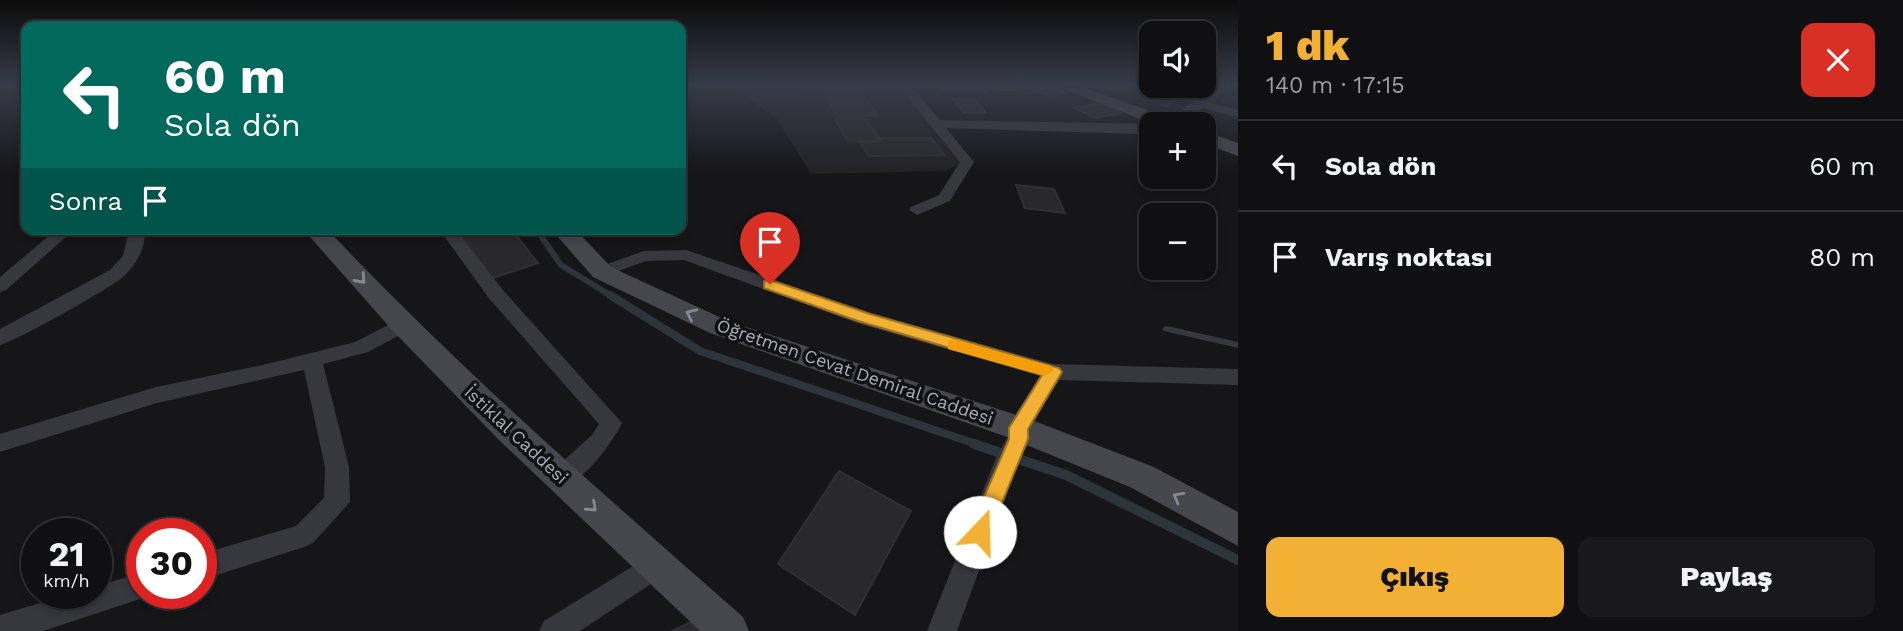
<!DOCTYPE html>
<html lang="tr">
<meta charset="utf-8">
<style>
:root{--surface:#101012;--page:#19191b;--text:#f1f3f6;--muted:#9c9d9f;--line:#303032;--accent:#f2b134}
body{margin:0;font-family:"Work Sans",sans-serif;background:var(--page);color:var(--text);height:100vh;display:flex;flex-direction:column;font-size:26px;white-space:nowrap}
*{box-sizing:border-box;margin:0}
p{font-size:23px;color:var(--muted)}
.icon{flex:none;width:38px;height:38px;fill:none;stroke:currentColor;stroke-width:2;stroke-linecap:round;stroke-linejoin:round}
.map{position:relative;flex:1;overflow:hidden}
.details{display:flex;flex-direction:column;background:var(--surface);width:665px}
.details>*{flex:none}
.top-card{position:absolute;left:21px;top:21px;width:665px;height:214px;border-radius:14px;box-shadow:0 4px 10px #0003,0 0 0 2px var(--line);background:#00695c;color:#fff;overflow:hidden}
.buttons{position:absolute;left:1139px;top:21px;display:grid;gap:14px}
.buttons a{display:grid;place-items:center;width:77px;height:77px;border-radius:14px;background:var(--surface);box-shadow:0 4px 10px #0003,0 0 0 2px var(--line);font-size:35px}
.speed{position:absolute;left:21px;top:518px;display:flex;gap:14px;font-size:35px;font-weight:700;text-align:center}
.speed>*{display:grid;place-content:center;width:91px;height:91px;border-radius:50%;background:var(--surface);box-shadow:0 4px 10px #0003,0 0 0 2px var(--line);line-height:1}
.speed small{font-size:18px;font-weight:400}
.speed .limit{border:10px solid #d22;background:#fff;color:#111}
.pin{position:absolute;display:grid;place-items:center;width:60px;height:60px;color:#fff;margin:-72px -30px;border-radius:50% 50% 50% 0;rotate:-45deg;box-shadow:0 0 7px #0007}
.pin .icon{rotate:45deg}
.me{position:absolute;width:77px;margin:-38px;rotate:21deg;stroke-linejoin:round;filter:drop-shadow(0 0 5px #0008)}
.turn{display:flex;align-items:center;gap:24px;height:147px;padding:0 28px;font-size:32px}
.turn .icon{width:91px;height:91px;stroke-width:2.5}
.turn b{display:block;font-size:49px;line-height:60px}
.then{display:flex;align-items:center;height:66px;padding:0 28px;background:#0003;gap:14px;font-size:26px}
.round{display:grid;place-items:center;flex:none;width:74px;height:74px;border-radius:14px;background:var(--page)}
.head{display:flex;align-items:center;justify-content:space-between;height:119px;padding:0 28px}
h1{font-size:42px;font-weight:800;line-height:52px;color:var(--accent)}
.primary-button{display:flex;gap:14px;margin-top:auto;padding:14px 28px}
.primary-button a{flex:1;height:80px;border-radius:14px;background:var(--accent);color:#111;font-size:28px;font-weight:800;line-height:80px;text-align:center}
.primary-button a+a{background:var(--page);color:var(--text)}
ul{padding:0;list-style:none}
li{display:flex;align-items:center;gap:21px;height:91px;padding:0 28px;border-top:2px solid var(--line)}
li div{flex:1}
li b{display:block;font-size:26px}
li em{font-style:normal}
main{display:flex;flex:1;min-height:0}
.map>svg:first-child{display:block}
.built{fill:#222225}
.green{fill:#1c231d}
.lines{fill:none;stroke-linecap:round;stroke-linejoin:round}
.stream-far2{stroke:#2c353c;stroke-width:6}
.stream-far1{stroke:#2c353c;stroke-width:8}
.stream{stroke:#2c353c;stroke-width:10}
.building{fill:#29292c;stroke:#303034;stroke-width:2}
.lane{fill:#37383d;fill-rule:evenodd}
.street{fill:#37383d;fill-rule:evenodd}
.secondary{fill:#45474d;fill-rule:evenodd}
.oneway{stroke:#858993}
.route{fill:#f2b134;stroke:#9d7322;stroke-width:2}
.slow{fill:#f59e0b}
.labels{text-anchor:middle;stroke-width:7;stroke-linejoin:round;paint-order:stroke}
.street-label{font-size:18px;fill:#a8adb8;stroke:#111113}
</style>
<main>
<div class="map">
<svg width="1238" height="631" viewBox="0 0 1238 631">
<rect width="100%" height="100%" fill="#161618"/>
<!-- built -->
<polygon class="built" points="732,85 903,85 969,159 946,171 811,174 777,119"/>
<!-- green -->
<polygon class="green" points="805,85 813,96 752,98 745,86"/>
<g class="lines">
<!-- stream-far2 -->
<polyline class="stream-far2" points="536,229 561,265 613,297"/>
<!-- stream-far1 -->
<polyline class="stream-far1" points="610,295 700,351 979,445"/>
<!-- stream -->
<polyline class="stream" points="974,444 1066,475 1238,560"/>
</g>
<!-- building -->
<g class="building">
<polygon points="819,85 856,85 878,116 837,116"/>
<polygon points="938,85 979,85 986,92 944,91"/>
<polygon points="991,85 1013,85 1019,90 996,90"/>
<polygon points="1034,85 1046,85 1066,92 1051,97 1025,87"/>
<polygon points="1102,85 1141,85 1123,92"/>
<polygon points="1158,90 1181,97 1166,106 1143,99"/>
<polygon points="953,99 974,99 986,113 964,113"/>
<polygon points="1100,103 1121,113 1095,118 1075,108"/>
<polygon points="835,119 866,119 881,141 848,142"/>
<polygon points="879,138 931,138 944,155 869,156 860,142 881,141"/>
<polygon points="1016,185 1054,189 1065,213 1025,208"/>
<polygon points="452,229 511,229 538,263 487,280"/>
<polygon points="839,471 911,511 855,615 778,564"/>
<polygon points="700,618 707,631 672,631"/>
</g>
<g class="lines">
<!-- lane -->
<polygon class="lane" points="1167,326 1238,342 1238,348 1164,331 1162,329 1164,327"/>
<!-- street -->
<g class="street">
<polygon points="898,85 910,85 940,120 1157,124 1152,124 1152,131 1137,134 946,128 974,162 950,201 917,215 909,210 911,207 939,195 960,162"/>
<polygon points="1219,85 1232,85 1211,103 1238,110 1238,118 1203,108 1175,124 1159,124"/>
<polygon points="57,229 75,229 6,290 0,292 0,277"/>
<path d="M129,229h16c1,19 -8,35 -22,48 -14,12 -105,63 -123,68v-16l110,-59 13,-14z"/>
<path d="M439,229h17l46,60 120,134c-10,20 -45,71 -70,62l-3,-7 3,-7 40,-36 7,-11 -111,-127z"/>
<polygon points="686,250 871,313 1053,364 1238,369 1238,385 1059,380 1030,429 1031,439 1019,460 957,631 927,631 996,458 1007,438 1007,428 1040,376 857,323 684,260 646,261 602,277 593,272 596,268 644,251"/>
<polygon points="402,318 412,325 409,330 368,352 323,364 349,467 350,502 313,543 304,547 201,580 201,554 296,526 324,498 325,467 304,370 157,403 0,452 0,434 156,387 267,364 355,342"/>
<polygon points="656,552 666,556 670,565 666,574 580,631 539,631 544,621"/>
<polygon points="142,573 142,593 152,595 43,631 0,631 0,615 73,593 96,593 96,586"/>
</g>
<!-- secondary -->
<g class="secondary">
<polygon points="1054,85 1076,85 1175,120 1178,124 1153,124"/>
<polygon points="1204,131 1238,143 1238,156 1204,143"/>
<path d="M303,229h24c131,139 273,262 416,388l6,14h-49l-202,-192 -105,-108z"/>
<polygon points="551,229 575,229 611,267 728,321 1029,419 1154,467 1238,512 1238,546 1130,487 1007,437 710,333 593,277"/>
</g>
</g>
<!-- one-way arrows -->
<defs><path id="oneway-chevron" d="M-2-3.5L2.5 0L-2 3.5" fill="none" stroke-width="1.6" stroke-linecap="round" stroke-linejoin="round" transform="scale(1.75)"/></defs>
<g class="oneway">
<use href="#oneway-chevron" transform="translate(361 279) rotate(48)"/>
<use href="#oneway-chevron" transform="translate(691 314) rotate(-155)"/>
<use href="#oneway-chevron" transform="translate(1178 497) rotate(-151)"/>
<use href="#oneway-chevron" transform="translate(592 507) rotate(43)"/>
</g>
<!-- sky -->
<linearGradient id="sky" x2="0" y2="1"><stop stop-color="#0c0c0d"/><stop offset="0.49" stop-color="#363c48"/><stop offset="1" stop-color="#363c48" stop-opacity="0"/></linearGradient>
<rect width="1238" height="173" fill="url(#sky)"/>
<!-- route -->
<polygon class="route" points="770,280 870,314 1059,368 1062,372 1028,429 1028,439 987,539 980,542 972,539 969,532 1009,439 1009,428 1042,375 858,321 764,288 764,281"/>
<!-- slow -->
<polygon class="slow" points="953,339 1051,366 1054,370 1045,376 948,349 948,341"/>
<g class="labels">
<!-- street labels -->
<g class="street-label">
<text transform="translate(855 372) rotate(19)" y="6">Öğretmen Cevat Demiral Caddesi</text>
<text transform="translate(516 435) rotate(43)" y="6">İstiklal Caddesi</text>
</g>
</g>
</svg>
<div class="buttons">
<a><svg class="icon" aria-label="sound" viewBox="0 0 24 24"><path d="M4 9h4l5-4v14l-5-4H4zM17 9q2 3 0 6"/></svg></a>
<a>+</a>
<a>−</a>
</div>
<div class="speed"><div>21<small>km/h</small></div><div class="limit">30</div></div>
<div class="pin" style="left:770px;top:284px;background:#d93025"><svg class="icon" aria-label="arrive" viewBox="0 0 24 24"><path d="M6 21V4h12l-3 4 3 4H6"/></svg></div>
<svg class="me" style="left:980px;top:532px" viewBox="-20 -20 40 40"><circle r="19" fill="#fff"/><path d="M0-13L10 11 0 6-10 11z" fill="#f2b134"/></svg>
<div class="top-card">
<div class="turn"><svg class="icon" aria-label="left" viewBox="0 0 24 24"><path d="M17 20v-9H6M10 6l-5 5 5 5"/></svg><div><b>60 m</b>Sola dön</div></div>
<div class="then">Sonra<svg class="icon" aria-label="arrive" viewBox="0 0 24 24"><path d="M6 21V4h12l-3 4 3 4H6"/></svg></div>
</div>
</div>
<section class="details">
<div class="head"><div><h1>1 dk</h1><p>140 m · 17:15</p></div><a class="round" style="background:#d93025;color:#fff"><svg class="icon" aria-label="close" viewBox="0 0 24 24"><path d="M6 6l12 12M18 6L6 18"/></svg></a></div>
<ul>
<li><svg class="icon" aria-label="left" viewBox="0 0 24 24"><path d="M17 20v-9H6M10 6l-5 5 5 5"/></svg><div><b>Sola dön</b></div><em>60 m</em></li>
<li><svg class="icon" aria-label="arrive" viewBox="0 0 24 24"><path d="M6 21V4h12l-3 4 3 4H6"/></svg><div><b>Varış noktası</b></div><em>80 m</em></li>
</ul>
<div class="primary-button"><a>Çıkış</a><a>Paylaş</a></div>
</section>
</main>
